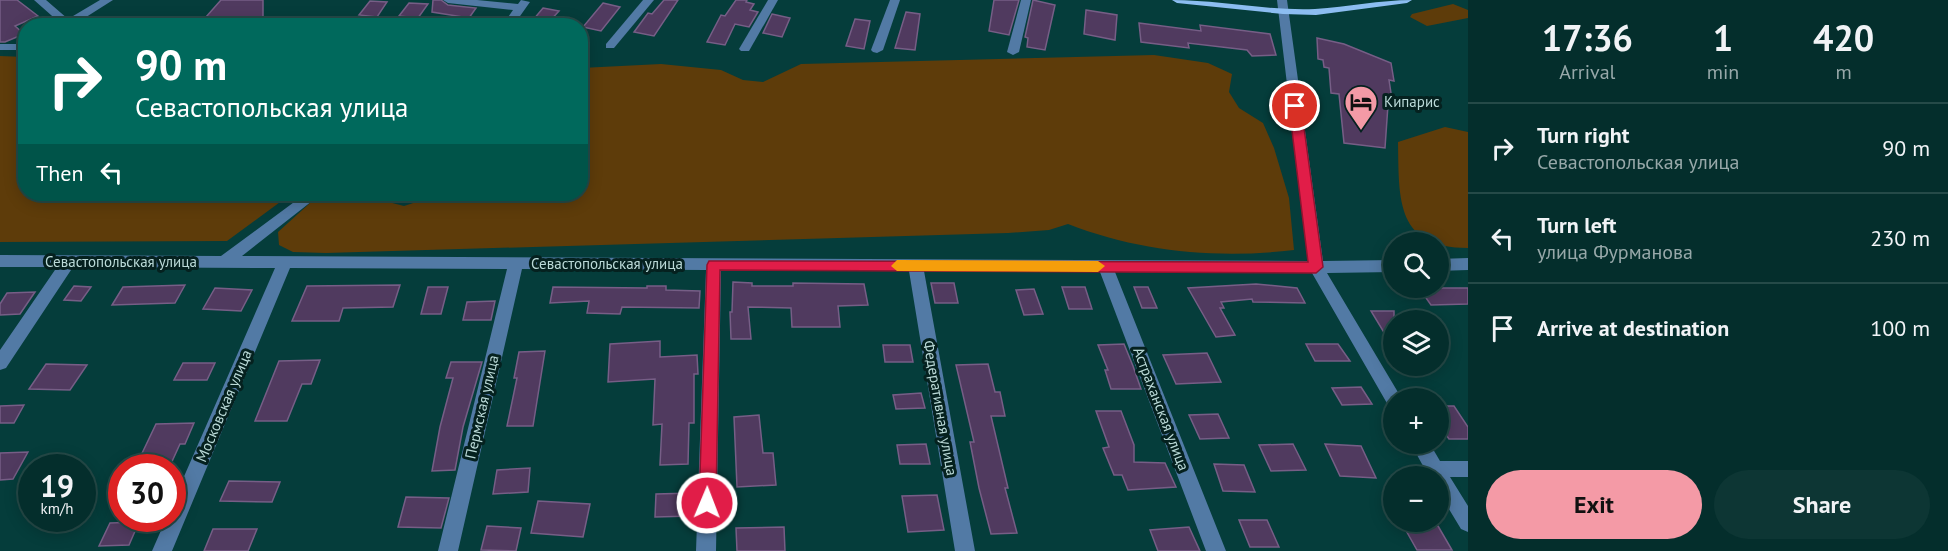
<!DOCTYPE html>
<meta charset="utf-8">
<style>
:root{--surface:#042e2c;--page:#0d3634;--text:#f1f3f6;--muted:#97a8a9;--line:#254a48;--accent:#f49aa6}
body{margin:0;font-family:"PT Sans",sans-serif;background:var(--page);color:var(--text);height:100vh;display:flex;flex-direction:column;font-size:22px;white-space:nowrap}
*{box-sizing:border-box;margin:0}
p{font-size:20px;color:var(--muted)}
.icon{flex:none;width:33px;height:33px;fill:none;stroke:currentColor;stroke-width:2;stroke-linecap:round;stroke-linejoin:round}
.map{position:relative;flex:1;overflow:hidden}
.side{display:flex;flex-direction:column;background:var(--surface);width:480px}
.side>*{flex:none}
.top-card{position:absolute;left:18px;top:18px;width:570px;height:183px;border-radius:24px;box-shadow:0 3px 15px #0003,0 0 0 2px var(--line);background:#00695c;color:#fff;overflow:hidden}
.fabs{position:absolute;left:1383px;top:232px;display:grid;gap:12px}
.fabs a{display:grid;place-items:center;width:66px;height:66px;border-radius:50%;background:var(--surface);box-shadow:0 3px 15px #0003,0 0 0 2px var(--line);font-size:30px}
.speed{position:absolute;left:18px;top:454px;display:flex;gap:12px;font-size:30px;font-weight:700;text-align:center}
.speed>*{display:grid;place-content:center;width:78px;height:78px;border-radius:50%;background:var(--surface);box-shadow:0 3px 15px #0003,0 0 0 2px var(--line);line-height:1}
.speed small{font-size:15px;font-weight:400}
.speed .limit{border:9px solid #d22;background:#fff;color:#111}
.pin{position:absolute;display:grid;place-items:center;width:51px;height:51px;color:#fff;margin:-26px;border:3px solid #fff;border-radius:50%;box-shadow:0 2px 6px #0007}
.me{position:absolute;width:66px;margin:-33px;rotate:1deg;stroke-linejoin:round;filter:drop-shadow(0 0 4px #0008)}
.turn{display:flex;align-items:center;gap:21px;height:126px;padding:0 18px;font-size:27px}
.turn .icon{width:78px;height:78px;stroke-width:2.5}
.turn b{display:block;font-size:42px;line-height:51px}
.then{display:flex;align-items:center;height:57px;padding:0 18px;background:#0003;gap:12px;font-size:22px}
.eta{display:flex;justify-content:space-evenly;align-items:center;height:102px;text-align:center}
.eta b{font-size:36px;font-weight:600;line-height:42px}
.cta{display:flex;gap:12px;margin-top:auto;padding:12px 18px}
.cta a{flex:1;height:69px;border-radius:36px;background:var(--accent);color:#111;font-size:24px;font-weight:600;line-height:69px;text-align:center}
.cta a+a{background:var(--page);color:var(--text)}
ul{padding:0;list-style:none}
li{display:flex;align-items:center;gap:18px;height:90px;padding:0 18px;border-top:2px solid var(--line)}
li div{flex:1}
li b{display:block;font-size:22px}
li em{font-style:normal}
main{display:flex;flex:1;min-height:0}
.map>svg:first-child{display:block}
.green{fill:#5e3c0a}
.building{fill:#503a5f;stroke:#765e86;stroke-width:1.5}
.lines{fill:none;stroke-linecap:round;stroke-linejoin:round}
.minor{fill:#527aa5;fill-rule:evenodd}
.major{fill:#8cbdf1;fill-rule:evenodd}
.route{fill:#e11d48;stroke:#92132f;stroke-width:1.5}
.slow{fill:#f59e0b}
.labels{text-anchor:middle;stroke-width:6;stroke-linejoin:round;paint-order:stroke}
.poi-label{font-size:15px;fill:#bbdad8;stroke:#05211f;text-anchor:start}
.street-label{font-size:15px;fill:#bbdad8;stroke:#05211f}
</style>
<main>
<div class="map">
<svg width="1468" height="551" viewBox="0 0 1468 551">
<rect width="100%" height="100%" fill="#053d3b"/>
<!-- green -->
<g class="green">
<polygon points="1453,4 1468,10 1468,18 1427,26 1410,17 1412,14"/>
<path d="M1154,55l54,8 24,11 -3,18 10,16 24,15 11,25 15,50 5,52c-77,9 -154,2 -226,-26l-19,6 -41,3 -682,20 -33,-1 -14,-7 -1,-13 42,-38h37l47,12 37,-12h139l1,-126 80,-4 60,6 22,10 20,2 38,-18z"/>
<polygon points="0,56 25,57 26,194 291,194 227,241 0,242"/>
<path d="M1445,127l23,5v116c-72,0 -69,-47 -70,-106z"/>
</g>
<!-- building -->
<g class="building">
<polygon points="0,0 17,0 38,16 15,26 24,34 5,42 0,42"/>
<polygon points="221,0 263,0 263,26 198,26"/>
<polygon points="433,0 441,0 448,5 476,8 469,18 432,12"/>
<polygon points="664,0 678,0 654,36 634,32 648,13 652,14"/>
<polygon points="736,0 747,0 746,2 754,4 750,10 758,12 749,27 735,24 725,45 707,42 721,15 725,16"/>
<polygon points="994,0 1019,0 1009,35 989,31"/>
<polygon points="1033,0 1055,5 1045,50 1027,47 1028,38 1025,37"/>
<polygon points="370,1 387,2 377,17 359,15"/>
<polygon points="409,3 428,4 418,18 399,16"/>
<polygon points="603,3 620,7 601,31 583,27"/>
<polygon points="543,8 559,11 548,23 533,20"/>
<polygon points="1086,10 1117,15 1115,40 1084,34"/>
<polygon points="906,12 920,14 915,50 895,48"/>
<polygon points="772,14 790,18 782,37 763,33"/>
<polygon points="855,19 870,21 864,49 846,46"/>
<polygon points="1139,23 1201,31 1200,25 1270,34 1276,55 1252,56 1247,50 1188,43 1189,48 1141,42"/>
<polygon points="1317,38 1344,44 1391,63 1394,81 1389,80 1393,106 1388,105 1385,148 1344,143 1339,94 1331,93 1329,68 1324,67 1323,60 1318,59"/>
<polygon points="733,282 752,283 752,286 793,286 793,283 864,284 868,305 838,306 840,327 792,327 791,308 748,307 751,339 731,339 730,312 732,312"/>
<polygon points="931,283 954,283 958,303 935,303"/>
<polygon points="1256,284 1297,288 1305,303 1253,302 1252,299 1221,302 1224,308 1220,308 1235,335 1216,337 1188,288"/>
<polygon points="185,285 175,303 112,305 123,287"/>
<polygon points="400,285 393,307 343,308 339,321 292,321 307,286"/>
<polygon points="74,286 91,287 81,301 64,300"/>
<polygon points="647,286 666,286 666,290 700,291 699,308 622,307 620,314 587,313 589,301 550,303 553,287 647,288"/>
<polygon points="428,287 448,287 441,314 421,314"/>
<polygon points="1062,287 1085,287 1092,309 1069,309"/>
<polygon points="1134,287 1148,287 1157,308 1142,308"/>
<polygon points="215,288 252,290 241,311 203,309"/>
<polygon points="1419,288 1468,288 1468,304 1431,305"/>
<polygon points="1034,289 1043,314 1024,315 1016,290"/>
<polygon points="35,292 20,314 0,315 0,304 7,293"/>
<polygon points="495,301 491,320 463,320 467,302"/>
<polygon points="1371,311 1394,311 1394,349"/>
<polygon points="660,341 660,357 697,355 698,374 694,374 694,423 689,423 688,464 660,465 662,424 653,425 655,379 608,382 610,344"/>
<polygon points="1124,344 1133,366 1141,389 1111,389 1105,370 1108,370 1098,345"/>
<polygon points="1306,344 1338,344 1350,361 1315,361"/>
<polygon points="883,345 910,345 913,362 885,362"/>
<polygon points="545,351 533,426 507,426 517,378 514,378 519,352"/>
<polygon points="1207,353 1221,382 1176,384 1163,355"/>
<polygon points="320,360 311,384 302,384 287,421 255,421 279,361"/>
<polygon points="451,362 482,362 463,427 455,470 432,471 440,427 453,378 446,378"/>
<polygon points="183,363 215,363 207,380 174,380"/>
<polygon points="46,364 87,365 70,390 29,389"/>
<polygon points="988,364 995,392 1000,392 1005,416 991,416 1008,488 1005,488 1017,533 991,534 979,488 970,442 974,442 956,365"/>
<polygon points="1361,387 1372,404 1342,405 1332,388"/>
<polygon points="921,393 925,408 896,409 893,395"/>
<polygon points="24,405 14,423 0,423 0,406"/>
<polygon points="1438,406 1454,406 1468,427 1468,439 1449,439 1438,423"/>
<polygon points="1096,411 1121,411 1134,445 1134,462 1165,463 1176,487 1128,490 1122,475 1114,475 1103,448 1109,447"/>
<polygon points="1218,414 1229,438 1200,439 1189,415"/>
<polygon points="759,415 763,453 773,453 776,485 737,487 734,417"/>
<polygon points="194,423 185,444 180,444 169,468 135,468 156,424"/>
<polygon points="926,444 930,464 900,464 897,445"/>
<polygon points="1293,444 1306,470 1271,471 1259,445"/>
<polygon points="1325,444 1361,446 1376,478 1340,476"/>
<polygon points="28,452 13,479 0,480 0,453"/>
<polygon points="1214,464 1244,465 1255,492 1223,491"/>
<polygon points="530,468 528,492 493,494 497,470"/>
<polygon points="229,481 280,482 272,502 220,501"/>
<polygon points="692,493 692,516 655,517 656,494"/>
<polygon points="937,495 944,530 908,532 902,496"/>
<polygon points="406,497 449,498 441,528 398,527"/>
<polygon points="538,501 590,504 583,537 531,533"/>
<polygon points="1239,520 1267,520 1279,547 1250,547"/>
<polygon points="139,522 129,545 99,546 110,523"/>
<polygon points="487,526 521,528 516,551 481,550"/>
<polygon points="1438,526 1452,550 1417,550 1404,527"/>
<polygon points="784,527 785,551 737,551 736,528"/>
<polygon points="1189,527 1200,551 1158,551 1150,530"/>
<polygon points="213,529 257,529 248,551 204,551"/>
</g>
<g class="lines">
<!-- minor -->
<g class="minor">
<polygon points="34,0 46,0 68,19 100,0 113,0 72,26 58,26 60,23"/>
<polygon points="443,0 477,0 518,4 521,0 530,2 513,26 502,26 513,10 448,3"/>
<polygon points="643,0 654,0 614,48 606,48 606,44"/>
<polygon points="768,0 778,0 749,51 741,51 739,49"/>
<polygon points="890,0 900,0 883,50 877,53 873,52 871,50"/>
<polygon points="1021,0 1031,0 1019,52 1013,55 1007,52"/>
<polygon points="1277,0 1287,0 1323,261 1394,260 1394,272 1327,273 1402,399 1394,399 1394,407 1388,405 1312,273 1115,272 1226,551 1206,551 1100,272 924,271 975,551 955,551 909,271 721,270 716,551 696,551 706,270 522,269 458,551 438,551 507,269 290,268 172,551 152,551 166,519 172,519 172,504 275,268 73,267 6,368 0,370 0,350 57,267 0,267 0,255 221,256 305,194 321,194 242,256 1308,261"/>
<rect x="0" y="44" width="26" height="6"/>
<polygon points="1468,258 1468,270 1438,271 1438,259"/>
<polygon points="1411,444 1430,444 1440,461 1468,461 1468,477 1450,477 1468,506 1468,532 1461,529 1438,491 1438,477 1428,475"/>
</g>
<!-- major -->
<path class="major" d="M1172,0c48,0 95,11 143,9 33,-2 65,-9 97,-9l-5,3 -91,12 -33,-1 -106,-11z"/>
</g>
<!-- route -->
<polygon class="route" points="1295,102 1301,106 1323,267 1316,273 720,270 716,503 713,509 707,511 701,509 699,503 707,265 709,261 1308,262 1289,106"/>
<!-- slow -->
<polygon class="slow" points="897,260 1098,261 1105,266 1098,272 897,271 891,266"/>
<!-- icons -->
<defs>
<symbol id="hotel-pin" viewBox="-11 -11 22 30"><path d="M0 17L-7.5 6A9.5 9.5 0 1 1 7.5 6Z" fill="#f49aa6" stroke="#05211f"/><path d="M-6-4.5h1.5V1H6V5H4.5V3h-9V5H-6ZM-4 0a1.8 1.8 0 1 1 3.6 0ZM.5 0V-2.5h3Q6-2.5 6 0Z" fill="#111"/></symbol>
</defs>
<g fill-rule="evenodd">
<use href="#hotel-pin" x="1342" y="83" width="38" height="52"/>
</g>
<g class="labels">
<!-- poi labels -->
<g class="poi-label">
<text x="1384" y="107">Кипарис</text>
</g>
<!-- street labels -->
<g class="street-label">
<text x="121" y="267">Севастопольская улица</text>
<text x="607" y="269">Севастопольская улица</text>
<text transform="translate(224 406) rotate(-67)" y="5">Московская улица</text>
<text transform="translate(482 407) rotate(-77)" y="5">Пермская улица</text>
<text transform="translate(940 408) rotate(80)" y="5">Федеративная улица</text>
<text transform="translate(1161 409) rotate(69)" y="5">Астраханская улица</text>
</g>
</g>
</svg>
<div class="fabs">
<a><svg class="icon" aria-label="search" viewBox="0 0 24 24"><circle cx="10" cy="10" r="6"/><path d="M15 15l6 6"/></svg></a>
<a><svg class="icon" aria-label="layers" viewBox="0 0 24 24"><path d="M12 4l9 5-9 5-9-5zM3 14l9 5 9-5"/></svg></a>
<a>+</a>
<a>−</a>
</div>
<div class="speed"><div>19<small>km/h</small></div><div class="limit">30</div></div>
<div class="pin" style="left:1295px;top:106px;background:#d93025"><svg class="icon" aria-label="arrive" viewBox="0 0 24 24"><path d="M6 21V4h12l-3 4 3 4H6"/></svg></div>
<svg class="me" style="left:707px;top:503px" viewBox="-20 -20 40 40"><circle r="17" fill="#e11d48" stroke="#fff" stroke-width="3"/><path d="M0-11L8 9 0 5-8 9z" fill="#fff"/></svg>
<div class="top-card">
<div class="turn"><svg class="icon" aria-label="right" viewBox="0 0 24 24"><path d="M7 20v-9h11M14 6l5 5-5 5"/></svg><div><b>90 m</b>Севастопольская улица</div></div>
<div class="then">Then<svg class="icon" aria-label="left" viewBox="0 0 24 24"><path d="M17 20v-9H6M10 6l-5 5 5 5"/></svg></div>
</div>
</div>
<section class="side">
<div class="eta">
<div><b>17:36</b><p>Arrival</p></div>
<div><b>1</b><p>min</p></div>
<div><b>420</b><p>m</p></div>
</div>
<ul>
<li><svg class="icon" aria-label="right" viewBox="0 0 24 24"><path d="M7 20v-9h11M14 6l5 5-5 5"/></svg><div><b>Turn right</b><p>Севастопольская улица</p></div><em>90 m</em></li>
<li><svg class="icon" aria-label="left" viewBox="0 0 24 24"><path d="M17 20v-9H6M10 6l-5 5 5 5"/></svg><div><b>Turn left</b><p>улица Фурманова</p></div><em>230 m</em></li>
<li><svg class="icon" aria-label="arrive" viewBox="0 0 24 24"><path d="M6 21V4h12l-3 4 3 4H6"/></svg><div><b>Arrive at destination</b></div><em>100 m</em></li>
</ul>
<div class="cta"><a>Exit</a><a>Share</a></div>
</section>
</main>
